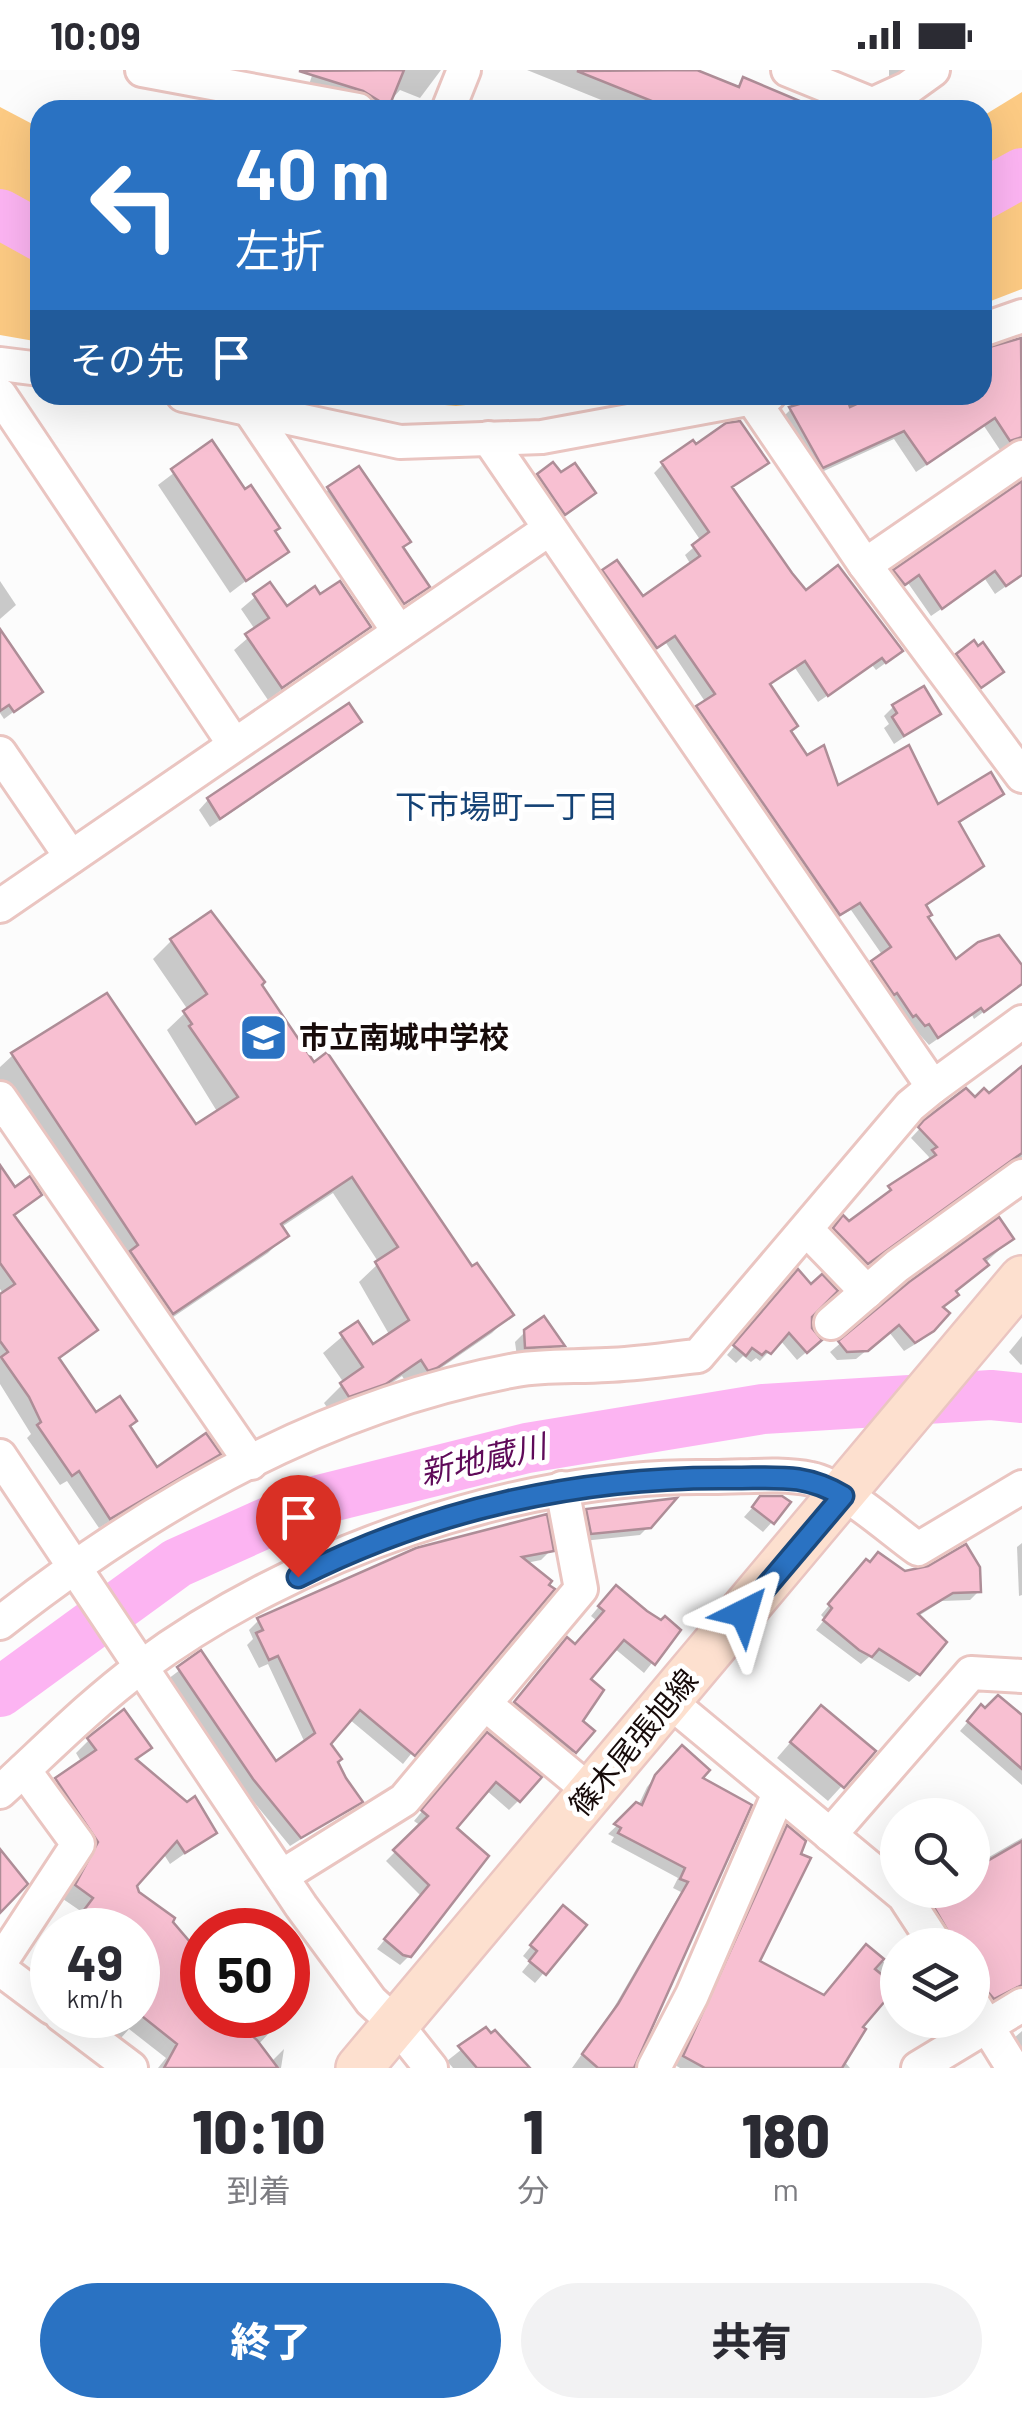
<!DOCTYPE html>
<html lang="ja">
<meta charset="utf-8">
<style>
:root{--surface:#fff;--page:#f2f2f3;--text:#2b2b33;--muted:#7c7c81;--accent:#2a72c2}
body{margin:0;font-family:Barlow,"Noto Sans JP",sans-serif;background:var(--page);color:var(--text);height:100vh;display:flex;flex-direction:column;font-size:38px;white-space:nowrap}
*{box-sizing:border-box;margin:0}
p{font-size:32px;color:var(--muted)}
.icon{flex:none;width:55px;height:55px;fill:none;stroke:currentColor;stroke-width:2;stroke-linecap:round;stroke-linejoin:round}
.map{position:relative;height:1998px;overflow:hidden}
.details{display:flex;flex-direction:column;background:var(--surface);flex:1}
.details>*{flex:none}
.top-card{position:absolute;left:30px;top:30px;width:962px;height:305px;border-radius:30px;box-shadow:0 10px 40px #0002;background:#2a72c2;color:#fff;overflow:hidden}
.fabs{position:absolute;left:880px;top:1728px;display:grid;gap:20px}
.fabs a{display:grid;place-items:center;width:110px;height:110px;border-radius:50%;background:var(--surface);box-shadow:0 10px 40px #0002;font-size:50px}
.speed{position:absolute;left:30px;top:1838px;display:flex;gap:20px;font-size:50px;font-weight:700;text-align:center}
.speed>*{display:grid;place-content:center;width:130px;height:130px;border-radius:50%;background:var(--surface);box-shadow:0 10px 40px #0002;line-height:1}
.speed small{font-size:25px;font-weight:400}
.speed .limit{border:15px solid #d22;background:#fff;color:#111}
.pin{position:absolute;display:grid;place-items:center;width:85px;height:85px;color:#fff;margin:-102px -42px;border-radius:50% 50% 50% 0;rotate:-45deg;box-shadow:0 0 10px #0007}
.pin .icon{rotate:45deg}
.me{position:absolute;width:110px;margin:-55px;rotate:40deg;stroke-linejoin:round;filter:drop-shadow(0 0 8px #0008)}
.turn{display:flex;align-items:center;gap:35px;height:210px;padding:0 40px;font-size:45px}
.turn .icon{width:130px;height:130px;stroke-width:2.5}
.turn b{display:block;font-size:70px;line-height:85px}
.then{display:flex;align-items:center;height:95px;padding:0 40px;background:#0003;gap:20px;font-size:38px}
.eta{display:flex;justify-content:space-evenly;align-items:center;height:170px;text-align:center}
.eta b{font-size:60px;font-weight:800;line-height:70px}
.button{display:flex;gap:20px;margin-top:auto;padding:20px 40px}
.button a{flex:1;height:115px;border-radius:60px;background:var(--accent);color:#fff;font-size:40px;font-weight:800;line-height:115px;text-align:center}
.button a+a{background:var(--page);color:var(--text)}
.status{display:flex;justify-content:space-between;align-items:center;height:70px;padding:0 50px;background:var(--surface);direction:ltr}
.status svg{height:28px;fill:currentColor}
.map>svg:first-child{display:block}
.green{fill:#fcca83}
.shadow{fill:#0003}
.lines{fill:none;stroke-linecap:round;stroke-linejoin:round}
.river{stroke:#fcb4f2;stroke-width:50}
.building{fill:#f8c0d2;stroke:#ae8d97;stroke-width:2.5}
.minor-casing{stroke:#eac5c1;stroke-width:38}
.secondary-casing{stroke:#eac5c1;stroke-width:50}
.minor{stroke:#fff;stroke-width:32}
.secondary{stroke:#fde0cf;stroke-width:45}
.route-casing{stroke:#1b4a7e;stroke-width:25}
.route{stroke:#2a72c2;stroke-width:18}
.labels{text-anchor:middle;stroke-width:10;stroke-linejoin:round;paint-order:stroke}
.poi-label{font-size:30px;font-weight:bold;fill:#170b0a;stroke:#fff;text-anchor:start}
.street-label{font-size:30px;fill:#170b0a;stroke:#fff}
.neighbourhood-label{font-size:32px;fill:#144275;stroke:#fff}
.water-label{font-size:32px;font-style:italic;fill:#5f0a59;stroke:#fff}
</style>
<div class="status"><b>10:09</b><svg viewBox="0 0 49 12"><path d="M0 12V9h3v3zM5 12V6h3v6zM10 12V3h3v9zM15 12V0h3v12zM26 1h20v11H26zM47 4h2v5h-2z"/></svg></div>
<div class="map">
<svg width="1022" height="1998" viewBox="0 0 1022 1998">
<rect width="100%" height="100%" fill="#fcfcfc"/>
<!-- green -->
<g class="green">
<polygon points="1022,22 1022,219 983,234 983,46"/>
<polygon points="0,37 40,58 40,272 0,265"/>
<polygon points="332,325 565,325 456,336"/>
</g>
<!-- shadow -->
<g class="shadow">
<polygon points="314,0 441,0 420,28 400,20 382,40 358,40 306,23"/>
<polygon points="527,0 691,0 736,18 744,10 786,40 626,40"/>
<polygon points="889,0 902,0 889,9"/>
<polygon points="992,280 1022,322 1022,379 1000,380 984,356 916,402 894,369 813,406 781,349 791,339 831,325 843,325 848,340 883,325 982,325"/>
<polygon points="212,374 285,481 230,523 158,415"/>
<polygon points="765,392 730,419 805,524 891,589 876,600 872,595 818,632 795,598 768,616 807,689 837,719 936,738 1001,724 958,754 972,804 924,837 925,848 955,893 1022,897 1022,913 974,949 972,945 929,975 864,902 883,886 851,840 830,852 689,647 706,633 666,573 647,585 595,510 604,502 642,529 691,495 685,485 701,471 654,403 663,394"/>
<polygon points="538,405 560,406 593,423 554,452 529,415"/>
<polygon points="1022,414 1022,505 995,524 985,509 931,546 908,513 894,523 885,511 895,502"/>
<polygon points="329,419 400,479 427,516 419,524 395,540 321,427"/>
<polygon points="0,511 16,535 0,549"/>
<polygon points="269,515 286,540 320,527 368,557 268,630 234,580 256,561 241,539"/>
<polygon points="0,564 40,622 4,649 0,643"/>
<polygon points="958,586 1001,601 971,626 948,595"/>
<polygon points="349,637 359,652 349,662 210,757 199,740 208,730"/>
<polygon points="893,637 938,644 894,674 884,658 889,654 884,646"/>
<polygon points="171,871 259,915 313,995 510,1245 492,1263 416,1315 409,1317 402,1306 365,1331 331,1343 324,1333 344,1313 323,1283 357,1254 373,1277 390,1266 359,1212 379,1193 333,1123 280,1158 286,1165 268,1183 154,1260 121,1193 0,1010 0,997 13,985 195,1058 218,1043 167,960 188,940 153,889"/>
<polygon points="1022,999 1022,1097 1000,1097 858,1202 826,1168 927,1094 929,1087 911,1068 926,1052 989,1027"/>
<polygon points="0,1099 14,1120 39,1125 12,1147 94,1260 58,1290 96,1345 127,1357 157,1400 218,1384 99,1458 67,1411 60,1415 27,1368 31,1364 0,1314 0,1227 4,1225 0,1219"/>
<polygon points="1011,1169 954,1222 922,1270 904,1281 889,1262 856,1289 837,1290 830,1282 911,1214"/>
<polygon points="789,1211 811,1218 810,1279 797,1290 780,1270 760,1291 756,1288 751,1292 743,1286 736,1293 727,1285"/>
<polygon points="525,1262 562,1276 553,1285 517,1287 515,1272"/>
<polygon points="1022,1266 1022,1294 1021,1295 1009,1282"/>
<polygon points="761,1428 772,1452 763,1462 744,1447"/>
<polygon points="587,1441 649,1456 640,1465 583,1471 579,1450"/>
<polygon points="1022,1473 1022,1525 1019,1526 1017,1477"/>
<polygon points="417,1480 551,1480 541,1490 526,1493 546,1515 403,1694 349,1649 328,1674 360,1732 290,1776 243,1719 168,1609 201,1584 276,1695 305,1673 268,1594 259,1598 247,1575 253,1569 249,1560 259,1550"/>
<polygon points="857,1502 904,1503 979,1521 970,1530 942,1531 917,1547 919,1603 909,1612 869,1587 861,1594 816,1560 825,1549 821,1545"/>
<polygon points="607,1527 678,1560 644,1603 614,1578 588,1609 580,1652 591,1662 565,1690 507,1642 558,1579 575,1577 597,1551 591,1546"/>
<polygon points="972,1647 1022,1648 1022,1715 960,1661"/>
<polygon points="807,1653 873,1682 828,1731 777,1688"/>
<polygon points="89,1670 149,1678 135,1692 214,1763 170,1794 163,1783 134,1815 201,1892 186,1906 202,1924 202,1945 229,1945 270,1962 257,1976 271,1992 284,1979 281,1998 158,1998 166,1988 129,1959 121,1968 90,1946 81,1955 66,1945 138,1945 138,1860 68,1860 82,1842 63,1829 86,1790 43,1723 82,1693 76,1683"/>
<polygon points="478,1674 519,1730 509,1740 486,1720 454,1758 409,1886 400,1895 377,1879 421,1826 386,1791 421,1756 414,1751"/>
<polygon points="673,1687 700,1709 749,1736 672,1915 634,1988 634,1998 572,1998 609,1946 681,1822 673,1818 678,1808 611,1772 614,1767 608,1764 638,1736 647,1717"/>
<polygon points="787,1758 757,1892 823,1927 866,1877 898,1904 898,1912 860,1958 844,1991 850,1998 680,1998 675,1995 779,1767"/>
<polygon points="1022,1768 1022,1929 1010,1923 984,1936 972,1923 972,1875 945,1875 916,1820 972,1820 972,1782 989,1787"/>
<polygon points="554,1848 584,1856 535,1913 522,1902 530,1892 523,1886"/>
<polygon points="52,1882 52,1918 36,1905"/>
<polygon points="486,1960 526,1998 453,1998 447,1991"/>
<polygon points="1022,1961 1022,1998 1007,1974"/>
</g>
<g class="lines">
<!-- river -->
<g class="river">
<polyline points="982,125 1022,103"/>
<polyline points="0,144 40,166"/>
<polyline points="0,1622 177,1493 315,1431 527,1378 763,1339 991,1325 1022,1328"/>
</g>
</g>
<!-- building -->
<g class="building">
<polygon points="404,0 389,37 363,21 299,1"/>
<polygon points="697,0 739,17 743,7 821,40 674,40 577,1"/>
<polygon points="1021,268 1022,367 1010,371 995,348 927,394 904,361 823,398 789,337 810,331 808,325 846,325 850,337 876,325 982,325 982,279"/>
<polygon points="740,351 769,393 732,417 792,503 806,520 838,495 903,581 886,593 882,588 828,626 805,591 770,614 798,656 791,661 807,685 824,675 838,715 909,675 938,734 991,702 1004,724 959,752 984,796 926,835 932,845 928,847 956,889 978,872 999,865 1022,895 1022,914 984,942 981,938 938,968 929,954 925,956 916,945 913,947 897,923 894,925 871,891 891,877 860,833 840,845 696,636 715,624 675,566 657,578 602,500 617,490 643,526 700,486 692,475 709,462 661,392 693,370 696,374 726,353"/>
<polygon points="212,370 245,419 251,415 280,458 275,461 289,482 246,511 171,399"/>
<polygon points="553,392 561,402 575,393 596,423 565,445 537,404"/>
<polygon points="359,396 411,472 403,477 430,517 404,534 327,417"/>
<polygon points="1022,411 1022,505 1006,516 995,501 942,539 919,505 905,515 893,500"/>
<polygon points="340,511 371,557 282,618 245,564 269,548 253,524 270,512 287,536 315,516 320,524"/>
<polygon points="0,559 43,622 14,642 9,635 0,641"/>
<polygon points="974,570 978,576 983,572 1004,602 981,618 956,584"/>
<polygon points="924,616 941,644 904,666 892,647 897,643 892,635"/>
<polygon points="349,633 362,652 220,749 207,728"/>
<polygon points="211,841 265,912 262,915 314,992 327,982 472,1196 477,1193 514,1245 437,1298 428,1301 421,1290 386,1314 349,1327 340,1313 363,1297 340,1263 358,1251 373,1274 409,1250 375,1192 398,1177 352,1107 281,1154 289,1166 173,1244 130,1181 138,1175 11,983 107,923 196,1054 238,1027 189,956 192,954 183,941 207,924 170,869"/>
<polygon points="1022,996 1022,1083 868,1194 833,1158 843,1145 849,1151 891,1120 888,1116 936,1085 932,1080 937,1077 918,1057 924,1050 966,1018 975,1027 984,1018 989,1023"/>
<polygon points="0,1095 15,1117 30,1106 42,1125 14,1145 98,1260 59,1288 96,1342 120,1326 137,1351 130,1356 157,1397 206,1363 221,1384 110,1449 79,1401 72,1406 37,1355 41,1352 29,1327 1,1287 8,1282 0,1271 0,1224 15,1214 0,1193"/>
<polygon points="999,1147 1014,1169 984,1189 989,1195 956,1221 959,1225 943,1237 950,1243 934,1261 915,1273 899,1255 868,1281 847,1282 838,1271 909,1212"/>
<polygon points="798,1199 811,1214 822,1204 838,1221 812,1247 812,1258 822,1270 807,1283 789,1263 771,1284 766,1281 762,1285 752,1278 746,1286 733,1275"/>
<polygon points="544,1246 565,1276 525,1278 524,1260"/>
<polygon points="760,1426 782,1426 791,1432 774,1454 752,1437"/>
<polygon points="677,1428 651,1458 591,1464 586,1439"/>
<polygon points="547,1444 554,1481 522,1487 552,1511 549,1515 555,1519 415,1686 360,1640 331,1674 342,1689 338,1692 346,1708 363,1732 301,1768 253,1709 177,1597 201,1580 276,1691 315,1663 278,1586 269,1590 256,1563 263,1560 257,1548 416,1478"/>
<polygon points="966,1474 980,1497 981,1522 953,1523 918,1544 947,1572 920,1605 879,1579 872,1587 859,1580 823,1550 832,1538 828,1534 866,1489 870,1492 878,1482 905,1501 928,1496"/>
<polygon points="616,1515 647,1541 661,1550 665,1546 681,1560 655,1595 624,1570 591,1609 604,1620 583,1651 595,1661 576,1683 514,1632 567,1567 575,1574 604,1541 598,1536"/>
<polygon points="998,1625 1022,1645 1022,1699 967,1651 981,1634 985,1638"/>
<polygon points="821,1635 876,1681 844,1718 790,1672"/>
<polygon points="124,1639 152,1678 136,1689 187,1732 195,1726 217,1763 185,1783 177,1771 137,1816 139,1822 175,1848 173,1852 202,1886 202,1893 187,1904 202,1921 202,1945 228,1945 257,1970 278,1998 164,1998 177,1974 138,1943 138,1860 69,1860 93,1828 75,1815 98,1772 55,1708 96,1680 87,1668"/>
<polygon points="487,1662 542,1707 520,1732 496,1712 457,1758 489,1786 411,1887 403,1885 384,1869 429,1815 393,1780 428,1746 421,1740"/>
<polygon points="682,1675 710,1700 703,1708 752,1735 634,1998 598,1998 582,1984 618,1934 688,1812 680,1809 685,1798 618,1763 621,1758 614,1754 636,1732 642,1735 655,1705"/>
<polygon points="787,1755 806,1771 801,1784 811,1788 760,1891 824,1925 866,1874 884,1889 875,1899 897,1917 863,1957 866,1959 842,1998 705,1998 683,1986"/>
<polygon points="1022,1771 1022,1915 994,1929 982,1915 972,1912 972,1875 956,1875 924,1820 972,1820 972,1800"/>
<polygon points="0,1779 28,1814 0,1843"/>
<polygon points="563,1835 587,1855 546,1905 529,1891 537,1881 530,1875"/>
<polygon points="486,1957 491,1963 495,1960 530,1998 477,1998 458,1976"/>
</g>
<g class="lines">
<defs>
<g id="minor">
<polyline points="142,0 358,40"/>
<polyline points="788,0 874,35"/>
<polyline points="448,40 464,0"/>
<polyline points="860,40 908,18 933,0"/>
<polyline points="982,260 1022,246"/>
<polyline points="0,294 40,299"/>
<polyline points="0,325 234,674"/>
<polyline points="183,325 400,372 542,367 769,325"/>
<polyline points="753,330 865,495 1022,706"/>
<polyline points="251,342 399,562"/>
<polyline points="488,368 933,1017 1022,952"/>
<polyline points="865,495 1022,387"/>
<polyline points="0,683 71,787"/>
<polyline points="0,836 548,460"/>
<polyline points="0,1028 251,1393"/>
<polyline points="807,1160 867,1222"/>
<polyline points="831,1253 897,1196 1022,1106"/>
<polyline points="0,1386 301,1836 371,1931 396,1954 431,1998"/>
<path d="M0,1553c150,-118 325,-218 516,-253 29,-5 61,-3 91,-5 31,-1 61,-6 91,-9l212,-250 23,-19"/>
<polyline points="669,1631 904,1826 936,1875"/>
<polyline points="485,1634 591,1722"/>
<path d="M0,1722c46,-42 91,-88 141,-125 152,-113 376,-192 564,-190 33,1 74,-5 106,2 31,6 80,51 107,70l104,-62"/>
<polyline points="830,1765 971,1603 1022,1606"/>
<polyline points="282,1806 404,1730 581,1519 562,1418"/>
<polyline points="0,1893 78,1774 24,1700"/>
<polyline points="0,1899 52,1938"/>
<polyline points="972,1932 1013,1998"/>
<polyline points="61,1945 131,1998"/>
<polyline points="654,1998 692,1925 779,1723"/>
<polyline points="918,1998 1022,1935"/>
</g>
<polyline id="secondary" points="359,1998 1022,1209"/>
</defs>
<!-- minor casing -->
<use href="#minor" class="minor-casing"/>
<!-- secondary casing -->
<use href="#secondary" class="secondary-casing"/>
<!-- minor -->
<use href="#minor" class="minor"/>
<!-- secondary -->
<use href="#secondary" class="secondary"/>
</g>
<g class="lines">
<defs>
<path id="route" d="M298,1507c135,-68 284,-101 435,-99 44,0 71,-5 110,18l-99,117"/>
</defs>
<!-- route casing -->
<use href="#route" class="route-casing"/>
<!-- route -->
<use href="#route" class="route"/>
</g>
<!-- icons -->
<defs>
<symbol id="school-square" viewBox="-11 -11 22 22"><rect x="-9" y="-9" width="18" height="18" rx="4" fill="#2a72c2" stroke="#fff"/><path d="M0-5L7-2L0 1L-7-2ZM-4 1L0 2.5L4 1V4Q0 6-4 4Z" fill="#fff"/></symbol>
</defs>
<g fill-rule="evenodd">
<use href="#school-square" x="236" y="940" width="55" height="55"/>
</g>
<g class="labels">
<!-- poi labels -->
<g class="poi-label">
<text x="299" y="978">市立南城中学校</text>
</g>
<!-- street labels -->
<g class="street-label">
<text transform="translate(634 1673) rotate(-50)" y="10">篠木尾張旭線</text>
</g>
<!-- neighbourhood labels -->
<g class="neighbourhood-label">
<text x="507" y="748">下市場町一丁目</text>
</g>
<!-- water labels -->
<g class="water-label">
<text transform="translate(483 1390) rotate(-13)" y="11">新地蔵川</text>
</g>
</g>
</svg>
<div class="fabs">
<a><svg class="icon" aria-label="search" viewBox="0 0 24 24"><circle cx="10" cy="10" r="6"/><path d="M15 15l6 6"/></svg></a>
<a><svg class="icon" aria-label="layers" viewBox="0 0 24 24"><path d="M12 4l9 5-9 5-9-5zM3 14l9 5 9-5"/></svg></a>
</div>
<div class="speed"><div>49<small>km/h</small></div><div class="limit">50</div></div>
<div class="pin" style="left:298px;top:1507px;background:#d93025"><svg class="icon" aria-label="arrive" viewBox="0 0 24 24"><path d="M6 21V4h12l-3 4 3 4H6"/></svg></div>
<svg class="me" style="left:744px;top:1543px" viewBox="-20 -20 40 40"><path d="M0-17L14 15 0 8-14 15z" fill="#2a72c2" stroke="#fff" stroke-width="4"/></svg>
<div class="top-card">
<div class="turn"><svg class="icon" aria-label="left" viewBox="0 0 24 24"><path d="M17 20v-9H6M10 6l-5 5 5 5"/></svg><div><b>40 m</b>左折</div></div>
<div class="then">その先<svg class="icon" aria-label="arrive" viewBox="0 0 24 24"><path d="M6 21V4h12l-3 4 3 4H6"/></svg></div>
</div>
</div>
<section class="details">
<div class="eta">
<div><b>10:10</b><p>到着</p></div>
<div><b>1</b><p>分</p></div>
<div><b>180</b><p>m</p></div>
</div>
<div class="button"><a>終了</a><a>共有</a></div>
</section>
